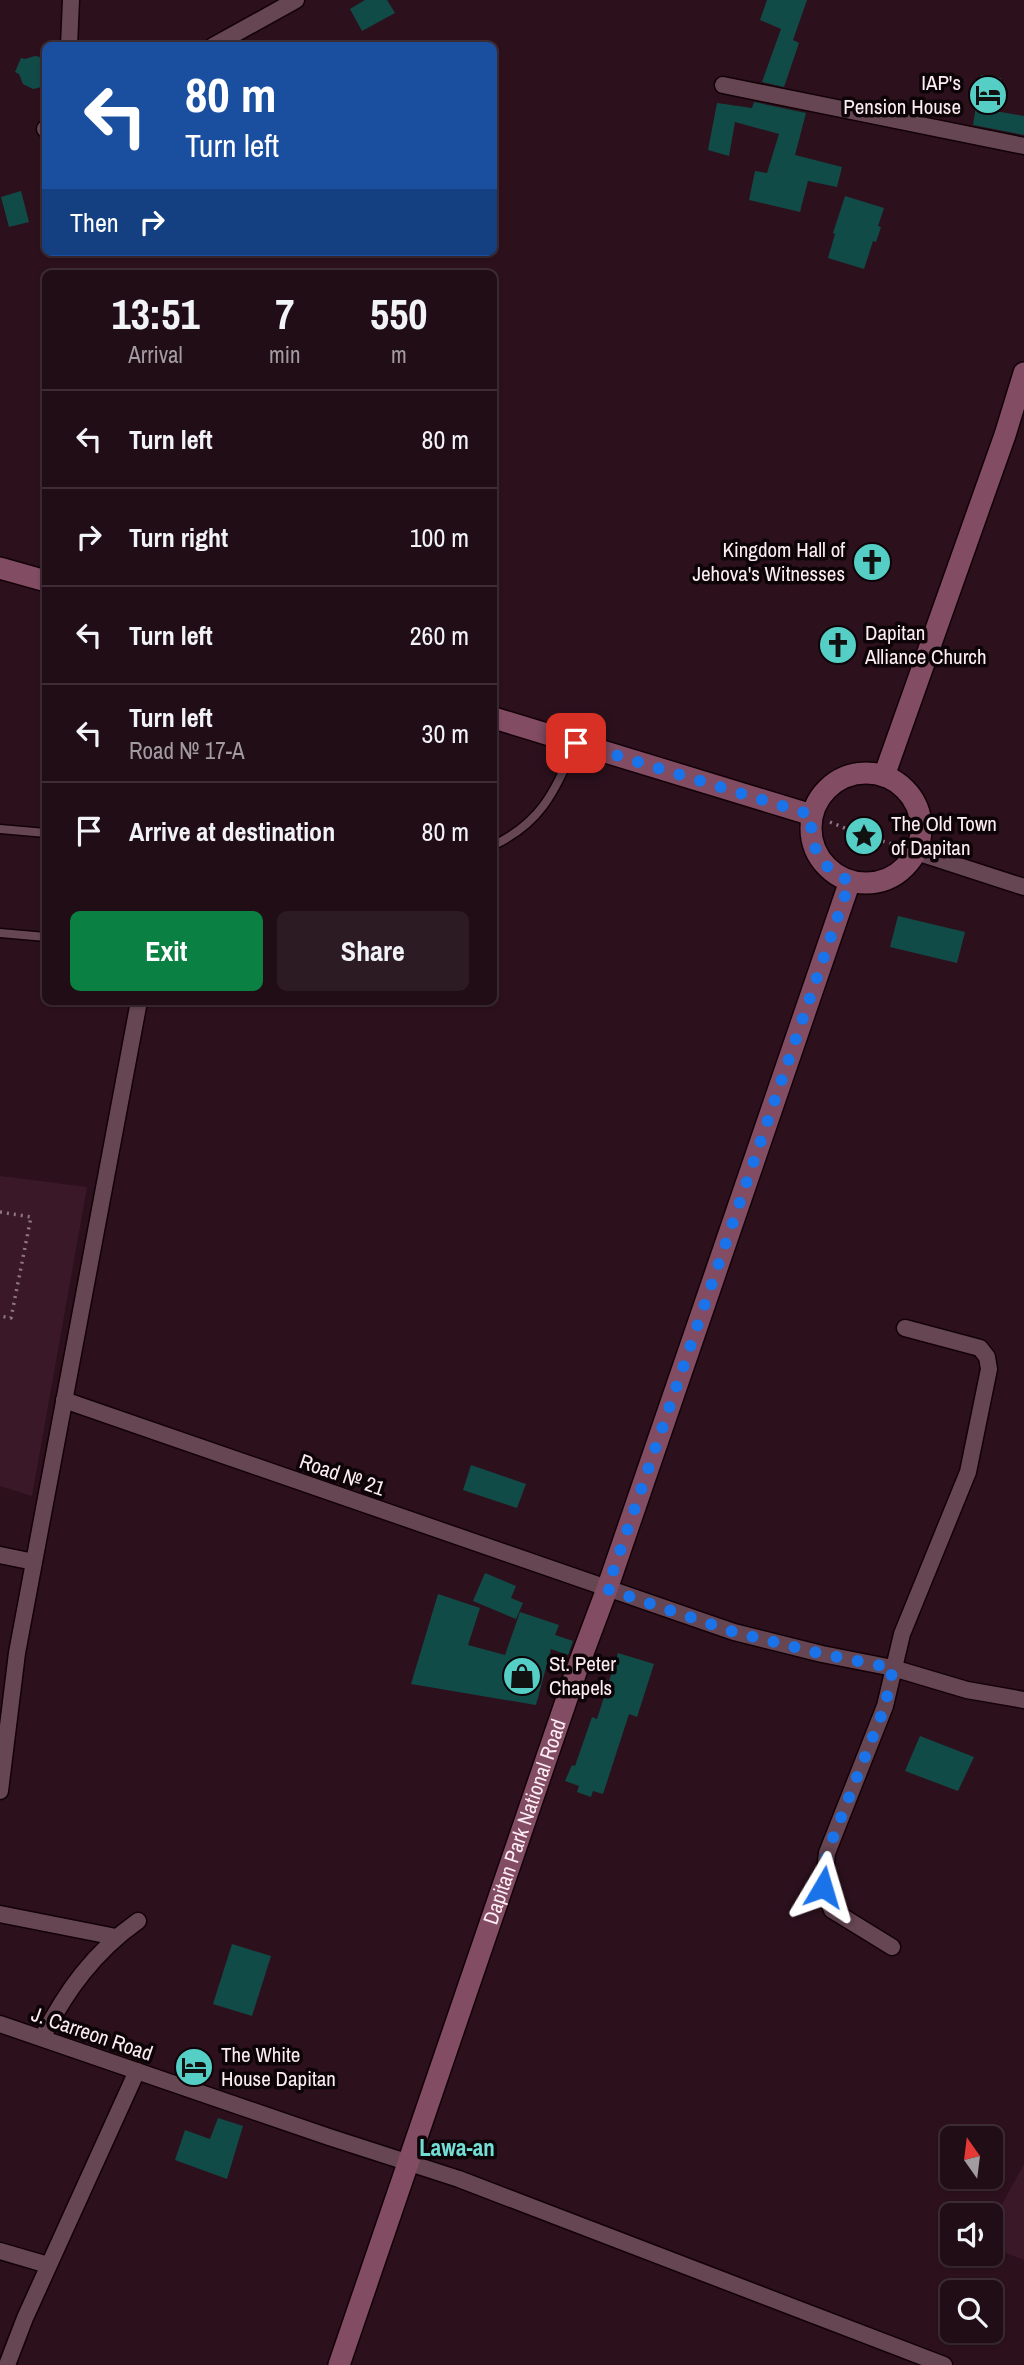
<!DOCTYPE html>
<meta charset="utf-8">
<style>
:root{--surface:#210d16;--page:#2d1b23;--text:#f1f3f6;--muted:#a29ca1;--line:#3e2d35;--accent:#0b8043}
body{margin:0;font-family:"Archivo Narrow",sans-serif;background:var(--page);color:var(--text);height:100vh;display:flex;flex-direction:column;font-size:26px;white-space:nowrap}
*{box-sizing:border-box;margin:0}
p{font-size:23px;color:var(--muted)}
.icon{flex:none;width:38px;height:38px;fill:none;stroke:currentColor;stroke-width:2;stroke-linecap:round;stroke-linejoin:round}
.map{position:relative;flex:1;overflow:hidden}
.side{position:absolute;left:42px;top:270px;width:455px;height:735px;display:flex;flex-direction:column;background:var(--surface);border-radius:10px;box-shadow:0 2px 5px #0004,0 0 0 2px var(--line)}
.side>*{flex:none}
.banner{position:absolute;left:42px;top:42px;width:455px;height:214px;border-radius:10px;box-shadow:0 2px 5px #0004,0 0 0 2px var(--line);background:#1a4fa0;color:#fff;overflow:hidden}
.needle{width:46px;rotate:346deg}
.buttons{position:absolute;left:940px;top:2126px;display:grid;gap:14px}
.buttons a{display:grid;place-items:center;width:63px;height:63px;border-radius:10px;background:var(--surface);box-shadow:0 2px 5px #0004,0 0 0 2px var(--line);font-size:35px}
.pin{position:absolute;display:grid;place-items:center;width:60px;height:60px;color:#fff;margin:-30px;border-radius:14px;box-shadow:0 4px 10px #0006}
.me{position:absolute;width:77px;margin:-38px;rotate:7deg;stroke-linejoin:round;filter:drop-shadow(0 0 5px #0008)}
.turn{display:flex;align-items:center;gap:24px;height:147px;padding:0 28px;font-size:32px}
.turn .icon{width:91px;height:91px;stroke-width:2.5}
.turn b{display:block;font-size:49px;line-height:60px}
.then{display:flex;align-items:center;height:66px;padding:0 28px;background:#0003;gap:14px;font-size:26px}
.eta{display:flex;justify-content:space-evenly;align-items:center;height:119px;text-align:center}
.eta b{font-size:42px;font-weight:700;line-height:49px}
.primary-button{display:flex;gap:14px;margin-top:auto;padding:14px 28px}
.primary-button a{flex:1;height:80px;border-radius:10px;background:var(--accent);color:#fff;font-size:28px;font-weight:700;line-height:80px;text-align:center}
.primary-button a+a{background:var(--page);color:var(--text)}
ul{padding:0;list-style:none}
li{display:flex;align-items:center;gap:21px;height:98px;padding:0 28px;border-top:2px solid var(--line)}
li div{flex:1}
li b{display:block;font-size:26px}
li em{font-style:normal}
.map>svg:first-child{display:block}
.built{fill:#3a1827}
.building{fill:#114b47}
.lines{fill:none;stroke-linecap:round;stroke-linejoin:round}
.lane-casing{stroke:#130107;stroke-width:11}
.street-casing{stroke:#130107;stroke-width:19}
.secondary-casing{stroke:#130107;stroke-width:24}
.path{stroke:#8e7881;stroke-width:3.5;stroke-dasharray:2 5;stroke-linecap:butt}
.lane{stroke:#664652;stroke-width:8}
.street{stroke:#664652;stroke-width:16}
.secondary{stroke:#824c62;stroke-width:21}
.route{stroke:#1a73e8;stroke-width:12;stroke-dasharray:0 21.6}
.labels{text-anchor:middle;stroke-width:7;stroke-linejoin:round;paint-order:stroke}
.poi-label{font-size:21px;fill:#fdedf2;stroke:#0d0407;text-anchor:start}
.street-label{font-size:21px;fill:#fdedf2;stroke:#0d0407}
.neighbourhood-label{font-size:23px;font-weight:bold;fill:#73ded5;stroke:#0d0407}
</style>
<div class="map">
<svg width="1024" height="2365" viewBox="0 0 1024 2365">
<rect width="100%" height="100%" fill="#2c111d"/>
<!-- built -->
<g class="built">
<polygon points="0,1176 87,1187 32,1496 0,1486"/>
<polygon points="1024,2164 1024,2260 991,2247 990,2227"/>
</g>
<!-- building -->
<g class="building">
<polygon points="365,0 387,0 395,13 362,31 350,9"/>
<polygon points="767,0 807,0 793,40 799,43 784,87 762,82 781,29 760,20"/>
<polygon points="35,56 46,58 46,86 33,89 23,84 19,74 15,72 21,58 25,59"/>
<polygon points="981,75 1001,78 995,111 1024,116 1024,135 973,125"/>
<polygon points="754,102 806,113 795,155 842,167 837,187 808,181 800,212 749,200 755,171 767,173 779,134 735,122 729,156 708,150 717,103 752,108"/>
<polygon points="21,191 29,222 9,227 1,197"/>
<polygon points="845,196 884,208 878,226 881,227 876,242 873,241 864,269 828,258 835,234 833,233"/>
<polygon points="898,916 965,932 957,963 890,947"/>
<polygon points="471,1465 526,1484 517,1508 463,1490"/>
<polygon points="485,1573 516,1586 511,1598 523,1603 516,1619 473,1601"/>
<polygon points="438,1594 480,1608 468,1645 505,1655 520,1612 559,1625 555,1635 573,1641 568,1655 551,1649 536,1705 411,1684"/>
<polygon points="618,1653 654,1664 637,1717 629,1714 603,1794 593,1791 591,1797 577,1792 579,1786 565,1781 572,1765 575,1766 592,1717 597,1719"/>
<polygon points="920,1736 974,1757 958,1791 905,1771"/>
<polygon points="232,1944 271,1956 252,2016 213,2004"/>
<polygon points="218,2118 243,2126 227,2179 175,2160 185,2130 210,2139"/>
</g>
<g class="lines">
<defs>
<g id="lane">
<polyline points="0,829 46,833"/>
<path d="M494,845c48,-23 60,-53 81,-100"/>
<polyline points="0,933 46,937"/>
</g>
<g id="street">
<polyline points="69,46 71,0"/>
<polyline points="213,46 296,0"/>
<polyline points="723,85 1024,146"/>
<polyline points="45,129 46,129"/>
<polyline points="916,852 1024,887"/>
<polyline points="64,1400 734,1632 822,1654 893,1668 967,1690 1024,1700"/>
<polyline points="0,1555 34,1562"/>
<polyline points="0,1791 17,1653 139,1001"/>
<polyline points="0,1914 116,1937"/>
<polyline points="892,1947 832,1910 823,1887 827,1853 885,1706 902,1634 968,1472 989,1369 987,1357 980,1348 905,1328"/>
<polyline points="0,2024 329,2137 459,2179 944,2365"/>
<path d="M42,2038c24,-47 52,-86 96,-117"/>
<polyline points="0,2251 48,2265"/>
<polyline points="7,2365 25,2318 137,2071"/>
</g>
<g id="secondary">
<polyline points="0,568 46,581"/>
<polyline points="494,718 812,815"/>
<circle cx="866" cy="828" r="55"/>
<polyline points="884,776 1005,435 1024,373"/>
<path id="s1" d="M339,2365l238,-696 30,-80 243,-708"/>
</g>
</defs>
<!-- lane casing -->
<use href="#lane" class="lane-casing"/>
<!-- street casing -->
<use href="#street" class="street-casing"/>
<!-- secondary casing -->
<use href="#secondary" class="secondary-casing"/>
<!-- path -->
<g class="path">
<circle cx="864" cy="834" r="12"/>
<polyline points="830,822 852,831"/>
<polyline points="876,839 901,847"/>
<polyline points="0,1212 31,1217 11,1318 0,1316"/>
</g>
<!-- lane -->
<use href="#lane" class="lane"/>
<!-- street -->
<use href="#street" class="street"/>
<!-- secondary -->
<use href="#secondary" class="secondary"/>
</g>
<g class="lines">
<!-- route -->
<path class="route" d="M576,743l236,72c-4,31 9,54 38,66l-243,708 127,43 88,22 71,14 -8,38 -58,147 -4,34"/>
</g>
<!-- icons -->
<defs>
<symbol id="hotel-disc" viewBox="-11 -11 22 22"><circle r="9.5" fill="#55cec5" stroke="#0d0407"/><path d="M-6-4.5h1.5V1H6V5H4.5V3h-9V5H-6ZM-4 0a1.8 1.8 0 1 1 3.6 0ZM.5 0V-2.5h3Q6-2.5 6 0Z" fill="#111"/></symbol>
<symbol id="church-disc" viewBox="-11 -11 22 22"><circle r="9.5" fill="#55cec5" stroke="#0d0407"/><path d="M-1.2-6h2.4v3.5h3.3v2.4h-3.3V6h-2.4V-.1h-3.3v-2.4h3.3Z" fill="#111"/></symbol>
<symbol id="sight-disc" viewBox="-11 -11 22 22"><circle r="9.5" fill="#55cec5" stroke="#0d0407"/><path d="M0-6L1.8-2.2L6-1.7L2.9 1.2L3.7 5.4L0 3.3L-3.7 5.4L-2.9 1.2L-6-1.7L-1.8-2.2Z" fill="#111"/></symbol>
<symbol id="shop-disc" viewBox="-11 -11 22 22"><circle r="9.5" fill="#55cec5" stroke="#0d0407"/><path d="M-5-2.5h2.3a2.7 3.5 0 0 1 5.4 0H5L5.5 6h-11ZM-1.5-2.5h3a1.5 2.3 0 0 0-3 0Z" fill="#111"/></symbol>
</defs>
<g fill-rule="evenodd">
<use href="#hotel-disc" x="966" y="73" width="44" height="44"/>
<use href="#church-disc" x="850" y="540" width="44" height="44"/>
<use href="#church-disc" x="816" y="623" width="44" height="44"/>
<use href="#sight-disc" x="842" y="814" width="44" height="44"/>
<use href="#shop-disc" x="500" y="1654" width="44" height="44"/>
<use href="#hotel-disc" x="172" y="2045" width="44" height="44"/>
</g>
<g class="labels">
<!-- poi labels -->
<g class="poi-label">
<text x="961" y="90" text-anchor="end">IAP's<tspan x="961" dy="24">Pension House</tspan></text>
<text x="845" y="557" text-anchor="end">Kingdom Hall of<tspan x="845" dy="24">Jehova's Witnesses</tspan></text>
<text x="865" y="640">Dapitan<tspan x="865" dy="24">Alliance Church</tspan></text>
<text x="891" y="831">The Old Town<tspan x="891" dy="24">of Dapitan</tspan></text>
<text x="549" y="1671">St. Peter<tspan x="549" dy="24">Chapels</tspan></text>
<text x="221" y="2062">The White<tspan x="221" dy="24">House Dapitan</tspan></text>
</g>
<!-- street labels -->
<g class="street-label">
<text transform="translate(342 1475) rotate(19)" y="7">Road № 21</text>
<text dy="7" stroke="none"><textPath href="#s1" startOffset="574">Dapitan Park National Road</textPath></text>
<text transform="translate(92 2034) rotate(19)" y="7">J. Carreon Road</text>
</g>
<!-- neighbourhood labels -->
<g class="neighbourhood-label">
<text x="457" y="2156">Lawa-an</text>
</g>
</g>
</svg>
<div class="buttons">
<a><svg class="needle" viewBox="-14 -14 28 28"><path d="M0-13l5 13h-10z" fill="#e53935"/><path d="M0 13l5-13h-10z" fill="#a29ca1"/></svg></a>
<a><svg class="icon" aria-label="sound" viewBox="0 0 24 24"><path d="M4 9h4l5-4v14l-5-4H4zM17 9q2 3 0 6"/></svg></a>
<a><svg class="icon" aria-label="search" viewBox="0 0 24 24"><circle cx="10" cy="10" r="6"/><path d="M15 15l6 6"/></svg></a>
</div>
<div class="pin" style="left:576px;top:743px;background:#d93025"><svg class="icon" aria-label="arrive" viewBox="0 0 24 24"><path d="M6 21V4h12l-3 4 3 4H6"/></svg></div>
<svg class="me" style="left:823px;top:1887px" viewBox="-20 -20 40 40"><path d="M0-17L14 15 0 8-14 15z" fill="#1a73e8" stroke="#fff" stroke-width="4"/></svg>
<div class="banner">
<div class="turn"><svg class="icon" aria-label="left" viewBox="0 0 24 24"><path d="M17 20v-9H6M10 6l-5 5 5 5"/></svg><div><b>80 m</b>Turn left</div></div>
<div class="then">Then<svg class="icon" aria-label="right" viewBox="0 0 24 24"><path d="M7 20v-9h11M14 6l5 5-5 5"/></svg></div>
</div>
<section class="side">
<div class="eta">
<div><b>13:51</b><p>Arrival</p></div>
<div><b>7</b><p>min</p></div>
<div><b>550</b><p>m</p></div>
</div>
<ul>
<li><svg class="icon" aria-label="left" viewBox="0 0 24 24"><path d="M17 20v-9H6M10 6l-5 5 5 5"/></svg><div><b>Turn left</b></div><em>80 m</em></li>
<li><svg class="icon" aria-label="right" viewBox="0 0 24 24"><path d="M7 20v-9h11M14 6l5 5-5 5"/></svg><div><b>Turn right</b></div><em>100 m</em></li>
<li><svg class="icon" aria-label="left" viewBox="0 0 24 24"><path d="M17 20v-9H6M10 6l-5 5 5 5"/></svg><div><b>Turn left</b></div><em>260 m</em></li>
<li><svg class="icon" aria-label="left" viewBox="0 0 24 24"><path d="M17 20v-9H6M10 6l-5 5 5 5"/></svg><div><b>Turn left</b><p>Road № 17-A</p></div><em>30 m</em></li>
<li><svg class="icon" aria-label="arrive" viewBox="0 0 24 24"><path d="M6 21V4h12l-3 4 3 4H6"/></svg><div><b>Arrive at destination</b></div><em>80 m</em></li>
</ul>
<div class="primary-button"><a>Exit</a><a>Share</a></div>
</section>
</div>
